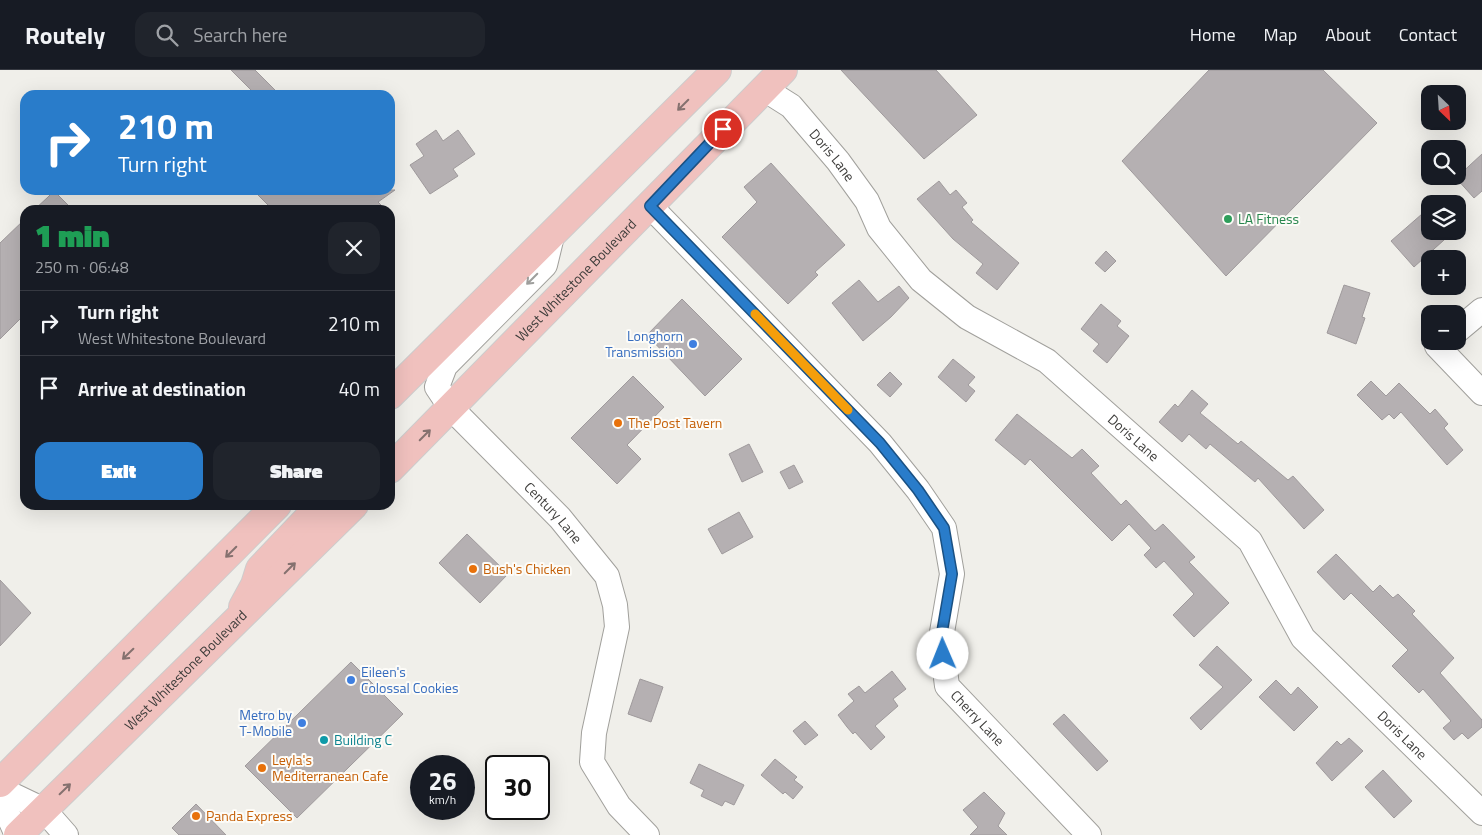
<!DOCTYPE html>
<meta charset="utf-8">
<style>
:root{--surface:#171b24;--page:#20242c;--text:#f1f3f6;--muted:#9ea1a6;--line:#363941;--accent:#297cca}
body{margin:0;font-family:"Titillium Web",sans-serif;background:var(--page);color:var(--text);height:100vh;display:flex;flex-direction:column;font-size:19px;white-space:nowrap}
*{box-sizing:border-box;margin:0}
p{font-size:16px;color:var(--muted)}
.icon{flex:none;width:28px;height:28px;fill:none;stroke:currentColor;stroke-width:2;stroke-linecap:round;stroke-linejoin:round}
.map{position:relative;flex:1;overflow:hidden}
.sheet{position:absolute;left:20px;top:135px;width:375px;height:305px;display:flex;flex-direction:column;background:var(--surface);border-radius:15px;box-shadow:0 5px 20px #0002}
.sheet>*{flex:none}
.banner{position:absolute;left:20px;top:20px;width:375px;height:105px;border-radius:15px;box-shadow:0 5px 20px #0002;background:#297cca;color:#fff;overflow:hidden}
.needle{width:32px;rotate:155deg}
.tools{position:absolute;left:1421px;top:15px;display:grid;gap:10px}
.tools a{display:grid;place-items:center;width:45px;height:45px;border-radius:10px;background:var(--surface);box-shadow:0 5px 20px #0002;font-size:25px}
.speed{position:absolute;left:410px;top:685px;display:flex;gap:10px;font-size:25px;font-weight:700;text-align:center}
.speed>*{display:grid;place-content:center;width:65px;height:65px;border-radius:50%;background:var(--surface);box-shadow:0 5px 20px #0002;line-height:1}
.speed small{font-size:12px;font-weight:400}
.speed .limit{border:2px solid #111;border-radius:8px;background:#fff;color:#111}
.pin{position:absolute;display:grid;place-items:center;width:42px;height:42px;color:#fff;margin:-21px;border:2px solid #fff;border-radius:50%;box-shadow:0 1px 5px #0007}
.me{position:absolute;width:55px;margin:-28px;rotate:359deg;stroke-linejoin:round;filter:drop-shadow(0 0 4px #0008)}
.turn{display:flex;align-items:center;gap:18px;height:105px;padding:0 15px;font-size:22px}
.turn .icon{width:65px;height:65px;stroke-width:2.5}
.turn b{display:block;font-size:35px;line-height:42px}
.round{display:grid;place-items:center;flex:none;width:52px;height:52px;border-radius:15px;background:var(--page)}
.overview{display:flex;align-items:center;justify-content:space-between;height:85px;padding:0 15px}
h1{font-size:30px;font-weight:800;line-height:38px;color:#1e9e55}
.primary-button{display:flex;gap:10px;margin-top:auto;padding:10px 15px}
.primary-button a{flex:1;height:58px;border-radius:15px;background:var(--accent);color:#fff;font-size:20px;font-weight:800;line-height:58px;text-align:center}
.primary-button a+a{background:var(--page);color:var(--text)}
ul{padding:0;list-style:none}
li{display:flex;align-items:center;gap:15px;height:65px;padding:0 15px;border-top:1px solid var(--line)}
li div{flex:1}
li b{display:block;font-size:19px}
li em{font-style:normal}
header{display:flex;align-items:center;gap:30px;box-sizing:border-box;height:70px;padding:0 25px;background:var(--surface);border-bottom:1px solid var(--line)}
header strong{font-size:24px}
nav{display:flex;gap:28px;margin-inline-start:auto;font-size:18px}
.search{width:350px;height:45px;background:var(--page);display:flex;align-items:center;gap:12px;box-sizing:border-box;padding:0 18px;border-radius:15px;color:var(--muted);font-size:19px}
.map>svg:first-child{display:block}
.building{fill:#b5b0b2;stroke:#9f9a9c}
.lines{fill:none;stroke-linecap:round;stroke-linejoin:round}
.minor-casing{stroke:#a1a09c;stroke-width:26}
.major-casing{stroke:#cdcccc;stroke-width:30}
.minor{stroke:#fff;stroke-width:24}
.major{stroke:#f0c1be;stroke-width:28}
.oneway{stroke:#85716f}
.oneway2{stroke:#9e9e9c}
.route-casing{stroke:#1b5183;stroke-width:12}
.route{stroke:#297cca;stroke-width:9}
.slow{stroke:#f59e0b;stroke-width:9}
.leisure-dot{fill:#2e9e5b;stroke:#fdfcf8;stroke-width:2}
.shop-dot{fill:#3f7fe0;stroke:#fdfcf8;stroke-width:2}
.food-dot{fill:#e8710a;stroke:#fdfcf8;stroke-width:2}
.culture-dot{fill:#0f9aa8;stroke:#fdfcf8;stroke-width:2}
.labels{text-anchor:middle;stroke-width:4;stroke-linejoin:round;paint-order:stroke}
.street-label{font-size:14px;fill:#3d3c3a;stroke:#fdfcf8}
.leisure-label{font-size:14px;fill:#27864d;stroke:#fdfcf8;text-anchor:start}
.shop-label{font-size:14px;fill:#366cbe;stroke:#fdfcf8;text-anchor:end}
.food-label{font-size:14px;fill:#c56008;stroke:#fdfcf8;text-anchor:start}
.culture-label{font-size:14px;fill:#0d838f;stroke:#fdfcf8;text-anchor:start}
</style>
<header>
<strong>Routely</strong>
<div class="search"><svg class="icon" aria-label="search" viewBox="0 0 24 24"><circle cx="10" cy="10" r="6"/><path d="M15 15l6 6"/></svg>Search here</div>
<nav><a>Home</a><a>Map</a><a>About</a><a>Contact</a></nav>
</header>
<div class="map">
<svg width="1482" height="765" viewBox="0 0 1482 765">
<rect width="100%" height="100%" fill="#f0efea"/>
<!-- building -->
<g class="building">
<polygon points="231,0 255,0 280,25 256,25"/>
<polygon points="841,0 936,0 977,45 924,89"/>
<polygon points="1209,0 1323,0 1377,53 1226,206 1122,91"/>
<polygon points="436,60 443,71 458,60 475,84 453,99 458,106 430,124 410,95 424,86 416,74"/>
<polygon points="1482,84 1482,121 1474,128 1456,108"/>
<polygon points="771,93 845,175 815,202 818,205 788,234 722,167 757,132 744,117"/>
<polygon points="939,111 950,125 956,120 967,133 962,137 973,150 971,152 1019,193 997,220 976,203 983,194 953,169 917,129"/>
<polygon points="253,120 395,120 378,132 386,140 273,140"/>
<polygon points="54,121 73,140 34,140 48,127"/>
<polygon points="1430,137 1430,161 1454,161 1414,197 1391,171"/>
<polygon points="25,149 25,244 0,269 0,173"/>
<polygon points="1106,181 1116,191 1105,202 1095,193"/>
<polygon points="859,210 878,232 899,216 909,228 891,247 863,271 832,233"/>
<polygon points="1344,215 1370,223 1362,247 1365,248 1356,274 1327,263"/>
<polygon points="682,229 742,289 705,326 647,265"/>
<polygon points="1101,234 1121,251 1117,256 1129,266 1107,293 1093,281 1099,274 1081,259"/>
<polygon points="953,289 975,307 968,315 975,321 966,332 938,307"/>
<polygon points="890,302 902,314 890,327 877,315"/>
<polygon points="633,306 664,337 627,375 641,389 617,414 571,368"/>
<polygon points="1371,311 1386,326 1399,313 1430,344 1435,339 1448,354 1444,358 1463,380 1447,395 1401,342 1394,349 1389,344 1382,350 1357,325"/>
<polygon points="1192,320 1208,334 1200,343 1238,374 1241,371 1288,410 1293,406 1324,440 1304,459 1258,408 1255,412 1210,374 1206,379 1189,364 1182,372 1159,352 1175,334 1178,337"/>
<polygon points="1017,344 1072,388 1082,379 1099,396 1091,403 1121,435 1126,430 1155,461 1163,454 1195,487 1189,492 1229,533 1194,567 1173,545 1194,524 1164,491 1156,498 1144,485 1151,478 1129,454 1112,471 1030,389 1025,395 995,370"/>
<polygon points="749,374 763,402 742,412 729,384"/>
<polygon points="794,395 803,412 789,419 780,402"/>
<polygon points="739,442 753,467 722,484 708,459"/>
<polygon points="467,464 508,504 480,533 439,493"/>
<polygon points="1336,484 1373,522 1380,515 1393,528 1398,524 1415,541 1412,544 1454,588 1440,603 1482,650 1482,657 1468,669 1462,663 1454,670 1443,658 1451,651 1423,619 1419,623 1392,596 1408,580 1351,523 1344,530 1317,502"/>
<polygon points="0,510 31,543 0,576"/>
<polygon points="1217,576 1252,610 1201,660 1190,648 1223,617 1199,595"/>
<polygon points="351,592 403,644 297,748 245,696"/>
<polygon points="892,601 906,619 893,629 898,636 875,656 885,667 871,680 855,662 853,664 847,657 838,645 854,631 848,624 859,616 865,623"/>
<polygon points="640,609 663,617 651,652 628,644"/>
<polygon points="1276,610 1291,625 1298,617 1318,637 1294,661 1259,627"/>
<polygon points="1064,644 1108,691 1097,701 1053,654"/>
<polygon points="805,651 818,665 805,675 793,661"/>
<polygon points="1349,668 1363,681 1332,711 1316,693 1337,671 1341,675"/>
<polygon points="775,689 797,707 794,710 803,717 793,729 785,722 783,724 761,705"/>
<polygon points="699,694 744,715 734,735 725,731 722,736 701,726 704,720 690,713"/>
<polygon points="1383,700 1412,731 1394,748 1365,717"/>
<polygon points="984,722 1005,743 998,756 1007,765 970,765 978,757 963,740"/>
<polygon points="196,734 226,765 179,765 172,758"/>
</g>
<g class="lines">
<defs>
<g id="minor">
<path id="s1" d="M764,19l27,17 47,55 29,40 12,27 42,52 46,37 80,44 203,180 53,97 179,175"/>
<path id="s2" d="M650,136l230,237 38,47 26,38 8,46 -11,64 6,48 142,149"/>
<path id="s3" d="M552,166l-7,29 -100,101 -8,21 14,21 109,110 47,58 8,29 2,22 -23,106 -2,29 27,44 28,29"/>
<polyline points="1458,260 1482,240"/>
<polyline points="1444,271 1437,276 1482,323"/>
<polyline points="0,719 44,740 66,765"/>
<polyline points="0,727 17,765"/>
</g>
<g id="major">
<polyline points="390,325 717,0"/>
<path id="s4" d="M390,399l393,-399"/>
<polyline points="243,537 255,515 260,499 321,435"/>
<polyline points="0,713 277,435"/>
<path id="s5" d="M18,765l336,-330"/>
</g>
</defs>
<!-- minor casing -->
<use href="#minor" class="minor-casing"/>
<!-- major casing -->
<use href="#major" class="major-casing"/>
<!-- minor -->
<use href="#minor" class="minor"/>
<!-- major -->
<use href="#major" class="major"/>
</g>
<!-- one-way arrows -->
<defs><path id="oneway-shaft" d="M-6 0H5M1.5-3L5.5 0L1.5 3" fill="none" stroke-width="1.6" stroke-linecap="round" stroke-linejoin="round" transform="scale(1.25)"/></defs>
<g class="oneway">
<use href="#oneway-shaft" transform="translate(683 35) rotate(135)"/>
<use href="#oneway-shaft" transform="translate(425 365) rotate(-45)"/>
<use href="#oneway-shaft" transform="translate(231 482) rotate(135)"/>
<use href="#oneway-shaft" transform="translate(290 498) rotate(-45)"/>
<use href="#oneway-shaft" transform="translate(128 584) rotate(136)"/>
<use href="#oneway-shaft" transform="translate(65 719) rotate(-44)"/>
</g>
<use class="oneway2" href="#oneway-shaft" transform="translate(532 209) rotate(135)"/>
<g class="lines">
<defs>
<polyline id="route" points="723,59 650,136 880,373 918,420 944,458 952,504 941,568 943,584"/>
</defs>
<!-- route casing -->
<use href="#route" class="route-casing"/>
<!-- route -->
<use href="#route" class="route"/>
<!-- slow -->
<polyline class="slow" points="755,244 848,340"/>
</g>
<!-- markers -->
<circle class="leisure-dot" cx="1228" cy="149" r="5"/>
<g class="shop-dot">
<circle cx="693" cy="274" r="5"/>
<circle cx="351" cy="610" r="5"/>
<circle cx="302" cy="653" r="5"/>
</g>
<g class="food-dot">
<circle cx="618" cy="353" r="5"/>
<circle cx="473" cy="499" r="5"/>
<circle cx="262" cy="698" r="5"/>
<circle cx="196" cy="746" r="5"/>
</g>
<circle class="culture-dot" cx="324" cy="670" r="5"/>
<g class="labels">
<!-- street labels -->
<g class="street-label">
<text dy="5" stroke="none"><textPath href="#s1" startOffset="96">Doris Lane</textPath></text>
<text dy="5" stroke="none"><textPath href="#s4" startOffset="265">West Whitestone Boulevard</textPath></text>
<text dy="5" stroke="none"><textPath href="#s1" startOffset="516">Doris Lane</textPath></text>
<text dy="5" stroke="none"><textPath href="#s3" startOffset="366">Century Lane</textPath></text>
<text dy="5" stroke="none"><textPath href="#s5" startOffset="235">West Whitestone Boulevard</textPath></text>
<text dy="5" stroke="none"><textPath href="#s2" startOffset="641">Cherry Lane</textPath></text>
<text dy="5" stroke="none"><textPath href="#s1" startOffset="921">Doris Lane</textPath></text>
</g>
<!-- leisure labels -->
<g class="leisure-label">
<text x="1238" y="154">LA Fitness</text>
</g>
<!-- shop labels -->
<g class="shop-label">
<text x="683" y="271">Longhorn<tspan x="683" dy="16">Transmission</tspan></text>
<text x="361" y="607" text-anchor="start">Eileen's<tspan x="361" dy="16">Colossal Cookies</tspan></text>
<text x="292" y="650">Metro by<tspan x="292" dy="16">T-Mobile</tspan></text>
</g>
<!-- food labels -->
<g class="food-label">
<text x="628" y="358">The Post Tavern</text>
<text x="483" y="504">Bush's Chicken</text>
<text x="272" y="695">Leyla's<tspan x="272" dy="16">Mediterranean Cafe</tspan></text>
<text x="206" y="751">Panda Express</text>
</g>
<!-- culture labels -->
<g class="culture-label">
<text x="334" y="675">Building C</text>
</g>
</g>
</svg>
<div class="tools">
<a><svg class="needle" viewBox="-14 -14 28 28"><path d="M0-13l5 13h-10z" fill="#e53935"/><path d="M0 13l5-13h-10z" fill="#9ea1a6"/></svg></a>
<a><svg class="icon" aria-label="search" viewBox="0 0 24 24"><circle cx="10" cy="10" r="6"/><path d="M15 15l6 6"/></svg></a>
<a><svg class="icon" aria-label="layers" viewBox="0 0 24 24"><path d="M12 4l9 5-9 5-9-5zM3 14l9 5 9-5"/></svg></a>
<a>+</a>
<a>−</a>
</div>
<div class="speed"><div>26<small>km/h</small></div><div class="limit">30</div></div>
<div class="pin" style="left:723px;top:59px;background:#d93025"><svg class="icon" aria-label="arrive" viewBox="0 0 24 24"><path d="M6 21V4h12l-3 4 3 4H6"/></svg></div>
<svg class="me" style="left:943px;top:584px" viewBox="-20 -20 40 40"><circle r="19" fill="#fff"/><path d="M0-13L10 11 0 6-10 11z" fill="#297cca"/></svg>
<div class="banner">
<div class="turn"><svg class="icon" aria-label="right" viewBox="0 0 24 24"><path d="M7 20v-9h11M14 6l5 5-5 5"/></svg><div><b>210 m</b>Turn right</div></div>
</div>
<section class="sheet">
<div class="overview"><div><h1>1 min</h1><p>250 m · 06:48</p></div><a class="round"><svg class="icon" aria-label="close" viewBox="0 0 24 24"><path d="M6 6l12 12M18 6L6 18"/></svg></a></div>
<ul>
<li><svg class="icon" aria-label="right" viewBox="0 0 24 24"><path d="M7 20v-9h11M14 6l5 5-5 5"/></svg><div><b>Turn right</b><p>West Whitestone Boulevard</p></div><em>210 m</em></li>
<li><svg class="icon" aria-label="arrive" viewBox="0 0 24 24"><path d="M6 21V4h12l-3 4 3 4H6"/></svg><div><b>Arrive at destination</b></div><em>40 m</em></li>
</ul>
<div class="primary-button"><a>Exit</a><a>Share</a></div>
</section>
</div>
